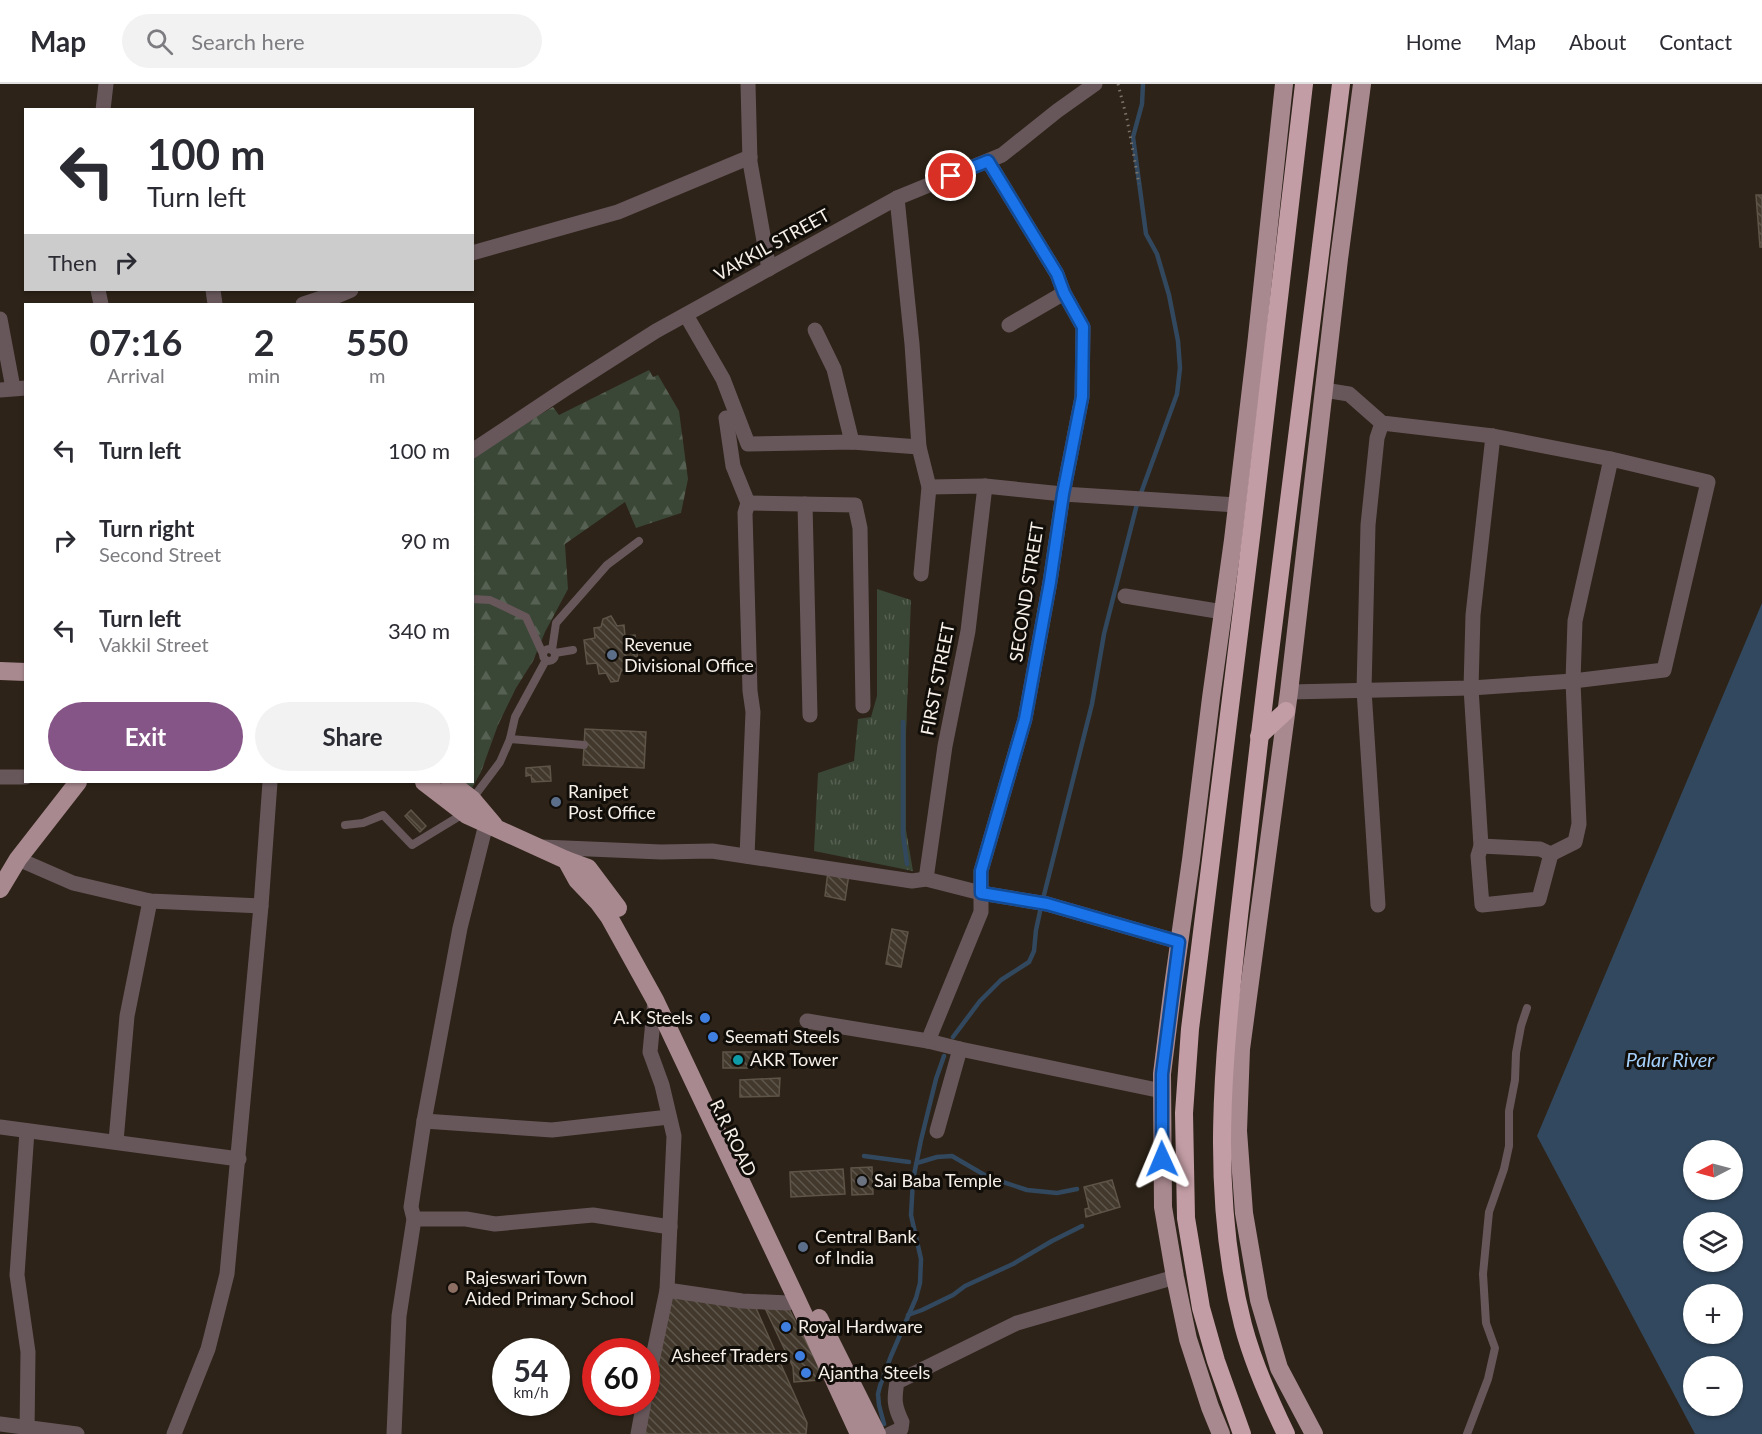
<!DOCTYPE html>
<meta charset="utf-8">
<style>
:root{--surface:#fff;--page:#f2f2f3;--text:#2b2b33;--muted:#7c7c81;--line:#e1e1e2;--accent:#865587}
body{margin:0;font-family:Lato,sans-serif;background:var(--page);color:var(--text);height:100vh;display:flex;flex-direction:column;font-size:22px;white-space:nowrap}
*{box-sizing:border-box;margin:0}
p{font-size:20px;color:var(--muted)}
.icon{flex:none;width:33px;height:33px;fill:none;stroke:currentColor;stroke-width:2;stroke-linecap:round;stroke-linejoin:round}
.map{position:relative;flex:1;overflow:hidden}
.drawer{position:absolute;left:24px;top:219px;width:450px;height:480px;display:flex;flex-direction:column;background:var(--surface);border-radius:0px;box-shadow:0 2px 4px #0004}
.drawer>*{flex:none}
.banner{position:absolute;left:24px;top:24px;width:450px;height:183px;border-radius:0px;box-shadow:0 2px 4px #0004;background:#fff;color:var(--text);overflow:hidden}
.needle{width:39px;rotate:264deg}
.controls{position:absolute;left:1683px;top:1056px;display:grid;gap:12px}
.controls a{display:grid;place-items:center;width:60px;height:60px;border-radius:50%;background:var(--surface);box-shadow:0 2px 4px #0004;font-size:30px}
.speed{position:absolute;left:492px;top:1254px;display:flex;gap:12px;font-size:30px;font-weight:700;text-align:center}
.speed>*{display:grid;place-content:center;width:78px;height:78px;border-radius:50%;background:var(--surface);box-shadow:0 2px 4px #0004;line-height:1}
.speed small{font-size:15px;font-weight:400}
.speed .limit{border:9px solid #d22;background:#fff;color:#111}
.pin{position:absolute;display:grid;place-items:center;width:51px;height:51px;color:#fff;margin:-26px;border:3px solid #fff;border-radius:50%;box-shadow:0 2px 6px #0007}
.me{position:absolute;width:66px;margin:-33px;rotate:359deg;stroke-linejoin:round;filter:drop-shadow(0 0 4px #0008)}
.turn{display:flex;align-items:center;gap:21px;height:126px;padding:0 24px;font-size:27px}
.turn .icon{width:78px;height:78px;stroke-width:2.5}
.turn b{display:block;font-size:42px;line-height:51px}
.then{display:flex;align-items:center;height:57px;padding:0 24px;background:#0003;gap:12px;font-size:22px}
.eta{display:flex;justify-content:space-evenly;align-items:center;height:102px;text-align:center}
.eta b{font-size:36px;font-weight:700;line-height:42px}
.button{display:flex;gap:12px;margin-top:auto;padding:12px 24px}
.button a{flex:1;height:69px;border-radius:36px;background:var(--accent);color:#fff;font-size:24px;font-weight:700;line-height:69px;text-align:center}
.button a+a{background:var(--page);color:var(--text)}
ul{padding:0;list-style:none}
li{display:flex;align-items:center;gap:18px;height:90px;padding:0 24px}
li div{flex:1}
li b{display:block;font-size:22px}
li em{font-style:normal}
header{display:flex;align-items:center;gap:36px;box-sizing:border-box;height:84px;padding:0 30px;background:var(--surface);border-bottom:2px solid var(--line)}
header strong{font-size:28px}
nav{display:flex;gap:33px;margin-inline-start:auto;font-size:21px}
.search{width:420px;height:54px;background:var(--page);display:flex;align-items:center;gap:15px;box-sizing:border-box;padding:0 21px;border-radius:33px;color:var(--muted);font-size:22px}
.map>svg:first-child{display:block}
.grass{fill:url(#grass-tufts)}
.forest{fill:url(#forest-firs)}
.water{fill:#32485e;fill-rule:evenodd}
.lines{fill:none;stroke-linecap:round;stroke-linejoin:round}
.stream{stroke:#32485e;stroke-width:4.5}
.building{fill:url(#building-back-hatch);stroke:#5e5447;stroke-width:1.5}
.path{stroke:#7b7269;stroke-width:3;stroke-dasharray:1.5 4.5;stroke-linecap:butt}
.lane{stroke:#67575b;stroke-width:8}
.street{stroke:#67575b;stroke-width:15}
.primary{stroke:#a98990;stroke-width:18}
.highway{stroke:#c39da5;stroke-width:18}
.route-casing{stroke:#114b97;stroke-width:15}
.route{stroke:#1a73e8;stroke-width:10}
.service-dot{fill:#5c6f8a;stroke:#110d08;stroke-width:2}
.shop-dot{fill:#3f7fe0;stroke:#110d08;stroke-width:2}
.culture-dot{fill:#0f9aa8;stroke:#110d08;stroke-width:2}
.worship-dot{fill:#6b7280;stroke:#110d08;stroke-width:2}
.education-dot{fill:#8d6e63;stroke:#110d08;stroke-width:2}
.labels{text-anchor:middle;stroke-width:6;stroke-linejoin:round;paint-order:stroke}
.street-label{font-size:18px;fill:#f7f0e9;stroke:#110d08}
.poi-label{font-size:18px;fill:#f7f0e9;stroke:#110d08;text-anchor:start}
.water-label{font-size:20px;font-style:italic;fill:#a4d0fb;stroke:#110d08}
</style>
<header>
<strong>Map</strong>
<div class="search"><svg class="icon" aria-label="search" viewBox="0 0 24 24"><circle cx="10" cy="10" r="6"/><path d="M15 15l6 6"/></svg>Search here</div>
<nav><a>Home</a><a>Map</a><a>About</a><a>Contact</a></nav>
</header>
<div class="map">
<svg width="1762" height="1350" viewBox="0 0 1762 1350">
<defs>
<pattern id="grass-tufts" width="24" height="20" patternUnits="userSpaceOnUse" patternTransform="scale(1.5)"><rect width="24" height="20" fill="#3a4636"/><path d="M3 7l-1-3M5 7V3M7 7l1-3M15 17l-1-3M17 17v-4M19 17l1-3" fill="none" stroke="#576153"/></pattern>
<pattern id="forest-firs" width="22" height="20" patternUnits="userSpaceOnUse" patternTransform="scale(1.5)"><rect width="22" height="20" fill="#3a4636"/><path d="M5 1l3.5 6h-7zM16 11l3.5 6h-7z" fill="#576153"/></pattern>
<pattern id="building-back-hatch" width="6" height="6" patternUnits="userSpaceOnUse" patternTransform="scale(1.5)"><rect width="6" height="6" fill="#42392c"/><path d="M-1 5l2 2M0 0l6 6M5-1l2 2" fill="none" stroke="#5e564b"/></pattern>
</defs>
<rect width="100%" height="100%" fill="#2d2318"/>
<!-- grass -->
<polygon class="grass" points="877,505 911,516 906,650 906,746 913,787 814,767 818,689 854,677 858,635 871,633 877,612"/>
<!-- forest -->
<polygon class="forest" points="649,286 653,293 658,291 679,327 688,395 681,429 636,444 625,418 565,460 568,505 545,548 533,577 516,604 498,641 481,688 472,704 467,700 461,701 457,698 472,698 473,373 481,365 553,323 559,331"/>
<!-- water -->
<path class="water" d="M1762,519v831h-67l-158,-298zM1694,1066h38v40h-38zM1694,1138h38v40h-38zM1694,1210h38v40h-38zM1732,1282v40h-38v-40z"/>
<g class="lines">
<!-- stream -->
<g class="stream">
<polyline points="1141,409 1177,310 1180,284 1178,257 1169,211 1157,170 1146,150 1133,53 1142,20 1143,0"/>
<polyline points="903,638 903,750 907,780"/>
<polyline points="1043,815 1092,620 1104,550 1137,420"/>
<polyline points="953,953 980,917 1001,896 1029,878 1034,867 1036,846 1041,823"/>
<polyline points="864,1072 909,1078"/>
<polyline points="917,1079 937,1073 952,1072 988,1093 1027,1106 1057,1109 1077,1105"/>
<polyline points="908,1231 922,1226 953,1211 965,1202 1013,1180 1052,1157 1082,1142"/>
<polyline points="884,1340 879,1321 878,1310 880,1302 891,1272 916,1214 920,1199 921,1175 911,1131 913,1096 921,1056 936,995 944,972"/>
</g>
</g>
<!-- building -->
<g class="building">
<polygon points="1756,111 1762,111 1762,163 1760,163"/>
<polygon points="611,532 617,542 624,541 625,552 635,551 638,578 627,579 628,586 621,587 618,597 611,598 606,589 599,590 597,579 587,580 584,556 595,554 594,544 601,543 603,535"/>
<polygon points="585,645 646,648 644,684 583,681"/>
<polygon points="550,682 551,697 532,698 531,691 526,692 526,684"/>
<polygon points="411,726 426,742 420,748 405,732"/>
<polygon points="828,787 849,790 845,816 825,812"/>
<polygon points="892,845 908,848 901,883 886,880"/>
<rect x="723" y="968" width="30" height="16"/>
<polygon points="780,994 779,1012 740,1013 740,996"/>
<polygon points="872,1083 873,1110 852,1111 851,1084"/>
<polygon points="843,1085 845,1110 791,1113 790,1088"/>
<polygon points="1112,1096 1120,1123 1086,1133 1085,1125 1089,1124 1084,1103"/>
<polygon points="670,1210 755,1222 807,1339 806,1350 644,1350"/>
<polygon points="764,1222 789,1225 818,1281 819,1296 794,1298 793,1283"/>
</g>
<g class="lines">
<!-- path -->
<polyline class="path" points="1118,0 1127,35 1139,100"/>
<!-- lane -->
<g class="lane">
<polyline points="472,515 490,516 526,533 543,570"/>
<circle cx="549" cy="571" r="6"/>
<polyline points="552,566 556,539 607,481 639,457"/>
<polyline points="555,569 573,566"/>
<polyline points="510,655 584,661"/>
<polyline points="473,714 500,678 510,655 515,633 546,576"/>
<polyline points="345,741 363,739 383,731 412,761 463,730"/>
<polyline points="1467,1350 1488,1295 1495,1264 1486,1239 1483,1190 1489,1128 1504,1085 1509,1062 1509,1027 1515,996 1516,969 1521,942 1527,924"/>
</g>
<!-- street -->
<g class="street">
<polyline points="748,0 750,78 769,185"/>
<polyline points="103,26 106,0"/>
<polyline points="897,114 912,260 919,363 929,403 921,490"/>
<polyline points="472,169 618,128 750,73"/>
<polyline points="98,206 101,220"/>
<polyline points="213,206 215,220"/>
<polyline points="303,220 321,214 332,214 351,206"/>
<polyline points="686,231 723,295 748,360 852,358 919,363"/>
<polyline points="0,235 13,304"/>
<polyline points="1009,241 1064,209"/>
<polyline points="815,246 834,285 852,358"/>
<polyline points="0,306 26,304"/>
<polyline points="726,334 733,382 748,419 745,429 750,607 753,628 747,772"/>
<polyline points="1493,352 1473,531 1471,604 1481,762 1478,772 1482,821 1539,815 1551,770"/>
<polyline points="472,367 565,305 656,247 897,114 1002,71 1057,27 1095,0"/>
<polyline points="929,403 985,402 1063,410 1237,421"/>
<polyline points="748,419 855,421 860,444 863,622"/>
<polyline points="805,420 810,631"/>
<polyline points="1125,512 1223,528"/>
<polyline points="1289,608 1471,604 1573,597 1664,586 1708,398 1611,375 1493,352 1382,339 1349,310 1324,306"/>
<polyline points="0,693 26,693"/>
<polyline points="1481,762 1540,765 1551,770 1575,758 1579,740 1573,597 1575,537 1611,375"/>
<polyline points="542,763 661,768 712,767 912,797 926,795 981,809 1047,820 1179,858"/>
<polyline points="18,775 73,799 150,817 261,822"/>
<polyline points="926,795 945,662 968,547 985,402"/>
<polyline points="1378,821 1364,606 1368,441 1377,354 1382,339"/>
<polyline points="807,937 928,957 960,965 1162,1007"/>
<polyline points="928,957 981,828 981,787 1025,635 1050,498 1063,410 1082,313 1083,243 1064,209 1057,190 988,77"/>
<polyline points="424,1037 552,1046 669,1033"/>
<polyline points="0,1043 239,1075"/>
<polyline points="937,1047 960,965"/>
<polyline points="116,1057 127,932 150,817"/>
<polyline points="414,1135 466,1135 495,1140 593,1131 670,1143"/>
<polyline points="667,1206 742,1217 788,1219"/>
<polyline points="646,1306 667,1206 674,1052 662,1001 650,968 655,916"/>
<polyline points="0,1340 77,1350"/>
<polyline points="27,1350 28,1268 17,1191 27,1047"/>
<polyline points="174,1350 208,1265 227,1190 261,822 270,698"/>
<polyline points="394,1350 399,1232 414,1135 411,1123 424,1037 460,844 486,740"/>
<polyline points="638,1350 644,1318"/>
<path d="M890,1350l11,-5 1,-7c-8,-16 -8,-23 -5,-40l120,-59 158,-46"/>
</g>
<!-- primary -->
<g class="primary">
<polyline points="0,587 26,588"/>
<polyline points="424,698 467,731 566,776 577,796 598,818 609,833 655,916 798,1218 859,1350"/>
<polyline points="450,698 472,715 494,741"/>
<polyline points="566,776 588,784 618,824"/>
<polyline points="0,805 18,775 78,698"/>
<polyline points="819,1234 877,1350"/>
<polyline points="1221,1350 1210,1323 1188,1255 1175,1193 1163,1123 1162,990 1173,902 1191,776 1211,614 1233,456 1256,262 1284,0"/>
<polyline points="1314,1350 1279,1284 1259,1216 1244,1129 1238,1047 1241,965 1289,608 1339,175 1362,0"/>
</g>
<!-- highway -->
<g class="highway">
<polyline points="1259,652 1286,627"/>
<polyline points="1242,1350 1216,1277 1201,1224 1186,1134 1184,1029 1190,945 1252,445 1304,0"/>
<path d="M1286,1350c-17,-35 -33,-71 -43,-109 -35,-136 -19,-271 -4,-409 11,-93 21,-187 33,-280 24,-184 46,-368 69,-552"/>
</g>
</g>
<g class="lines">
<defs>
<polyline id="route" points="951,92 988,77 1057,190 1064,209 1083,243 1082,313 1063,410 1050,498 1025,635 981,787 981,809 1047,820 1179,858 1162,990 1162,1075"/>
</defs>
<!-- route casing -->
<use href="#route" class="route-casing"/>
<!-- route -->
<use href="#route" class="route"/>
</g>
<!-- markers -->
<g class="service-dot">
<circle cx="612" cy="571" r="6"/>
<circle cx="556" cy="718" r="6"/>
<circle cx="803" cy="1163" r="6"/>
</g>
<g class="shop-dot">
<circle cx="705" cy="934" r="6"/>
<circle cx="713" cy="953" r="6"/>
<circle cx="786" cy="1243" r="6"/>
<circle cx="800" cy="1272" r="6"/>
<circle cx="806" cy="1289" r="6"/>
</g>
<circle class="culture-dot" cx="738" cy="976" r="6"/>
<circle class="worship-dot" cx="862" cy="1097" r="6"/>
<circle class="education-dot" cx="453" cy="1204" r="6"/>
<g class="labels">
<!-- street labels -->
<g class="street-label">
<text transform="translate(772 161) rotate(-29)" y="6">VAKKIL STREET</text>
<text transform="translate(1027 508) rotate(-81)" y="6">SECOND STREET</text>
<text transform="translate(938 595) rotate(-79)" y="6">FIRST STREET</text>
<text transform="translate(733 1054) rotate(64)" y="6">R.R ROAD</text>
</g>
<!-- poi labels -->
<g class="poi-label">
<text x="624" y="567">Revenue<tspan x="624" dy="21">Divisional Office</tspan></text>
<text x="568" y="714">Ranipet<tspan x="568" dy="21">Post Office</tspan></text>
<text x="693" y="940" text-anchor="end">A.K Steels</text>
<text x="725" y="959">Seemati Steels</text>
<text x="750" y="982">AKR Tower</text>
<text x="874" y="1103">Sai Baba Temple</text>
<text x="815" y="1159">Central Bank<tspan x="815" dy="21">of India</tspan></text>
<text x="465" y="1200">Rajeswari Town<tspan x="465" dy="21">Aided Primary School</tspan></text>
<text x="798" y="1249">Royal Hardware</text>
<text x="788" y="1278" text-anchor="end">Asheef Traders</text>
<text x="818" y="1295">Ajantha Steels</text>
</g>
<!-- water labels -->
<g class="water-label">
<text x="1670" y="983">Palar River</text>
</g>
</g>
</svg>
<div class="controls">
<a><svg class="needle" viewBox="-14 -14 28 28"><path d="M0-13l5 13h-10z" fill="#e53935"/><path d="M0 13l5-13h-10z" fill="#7c7c81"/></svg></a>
<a><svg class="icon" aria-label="layers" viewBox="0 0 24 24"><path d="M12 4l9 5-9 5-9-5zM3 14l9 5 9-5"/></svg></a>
<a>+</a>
<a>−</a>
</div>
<div class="speed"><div>54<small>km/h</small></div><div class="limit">60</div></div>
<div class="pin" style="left:951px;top:92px;background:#d93025"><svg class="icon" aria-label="arrive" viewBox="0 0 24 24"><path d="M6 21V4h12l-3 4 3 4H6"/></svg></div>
<svg class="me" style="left:1162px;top:1075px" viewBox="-20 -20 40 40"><path d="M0-17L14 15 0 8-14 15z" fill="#1a73e8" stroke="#fff" stroke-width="4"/></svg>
<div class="banner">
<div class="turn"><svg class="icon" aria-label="left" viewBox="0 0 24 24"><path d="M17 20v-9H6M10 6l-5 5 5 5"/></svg><div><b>100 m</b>Turn left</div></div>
<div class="then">Then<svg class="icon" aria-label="right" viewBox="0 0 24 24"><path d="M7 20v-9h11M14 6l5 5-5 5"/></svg></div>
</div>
<section class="drawer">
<div class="eta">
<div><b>07:16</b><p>Arrival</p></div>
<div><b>2</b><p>min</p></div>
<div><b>550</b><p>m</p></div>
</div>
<ul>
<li><svg class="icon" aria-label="left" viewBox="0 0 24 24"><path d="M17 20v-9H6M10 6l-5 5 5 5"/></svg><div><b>Turn left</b></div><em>100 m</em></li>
<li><svg class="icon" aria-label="right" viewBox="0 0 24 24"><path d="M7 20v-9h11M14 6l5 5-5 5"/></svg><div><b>Turn right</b><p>Second Street</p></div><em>90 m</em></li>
<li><svg class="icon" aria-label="left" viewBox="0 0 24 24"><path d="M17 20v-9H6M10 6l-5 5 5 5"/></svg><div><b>Turn left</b><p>Vakkil Street</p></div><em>340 m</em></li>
</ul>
<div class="button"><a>Exit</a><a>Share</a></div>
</section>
</div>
